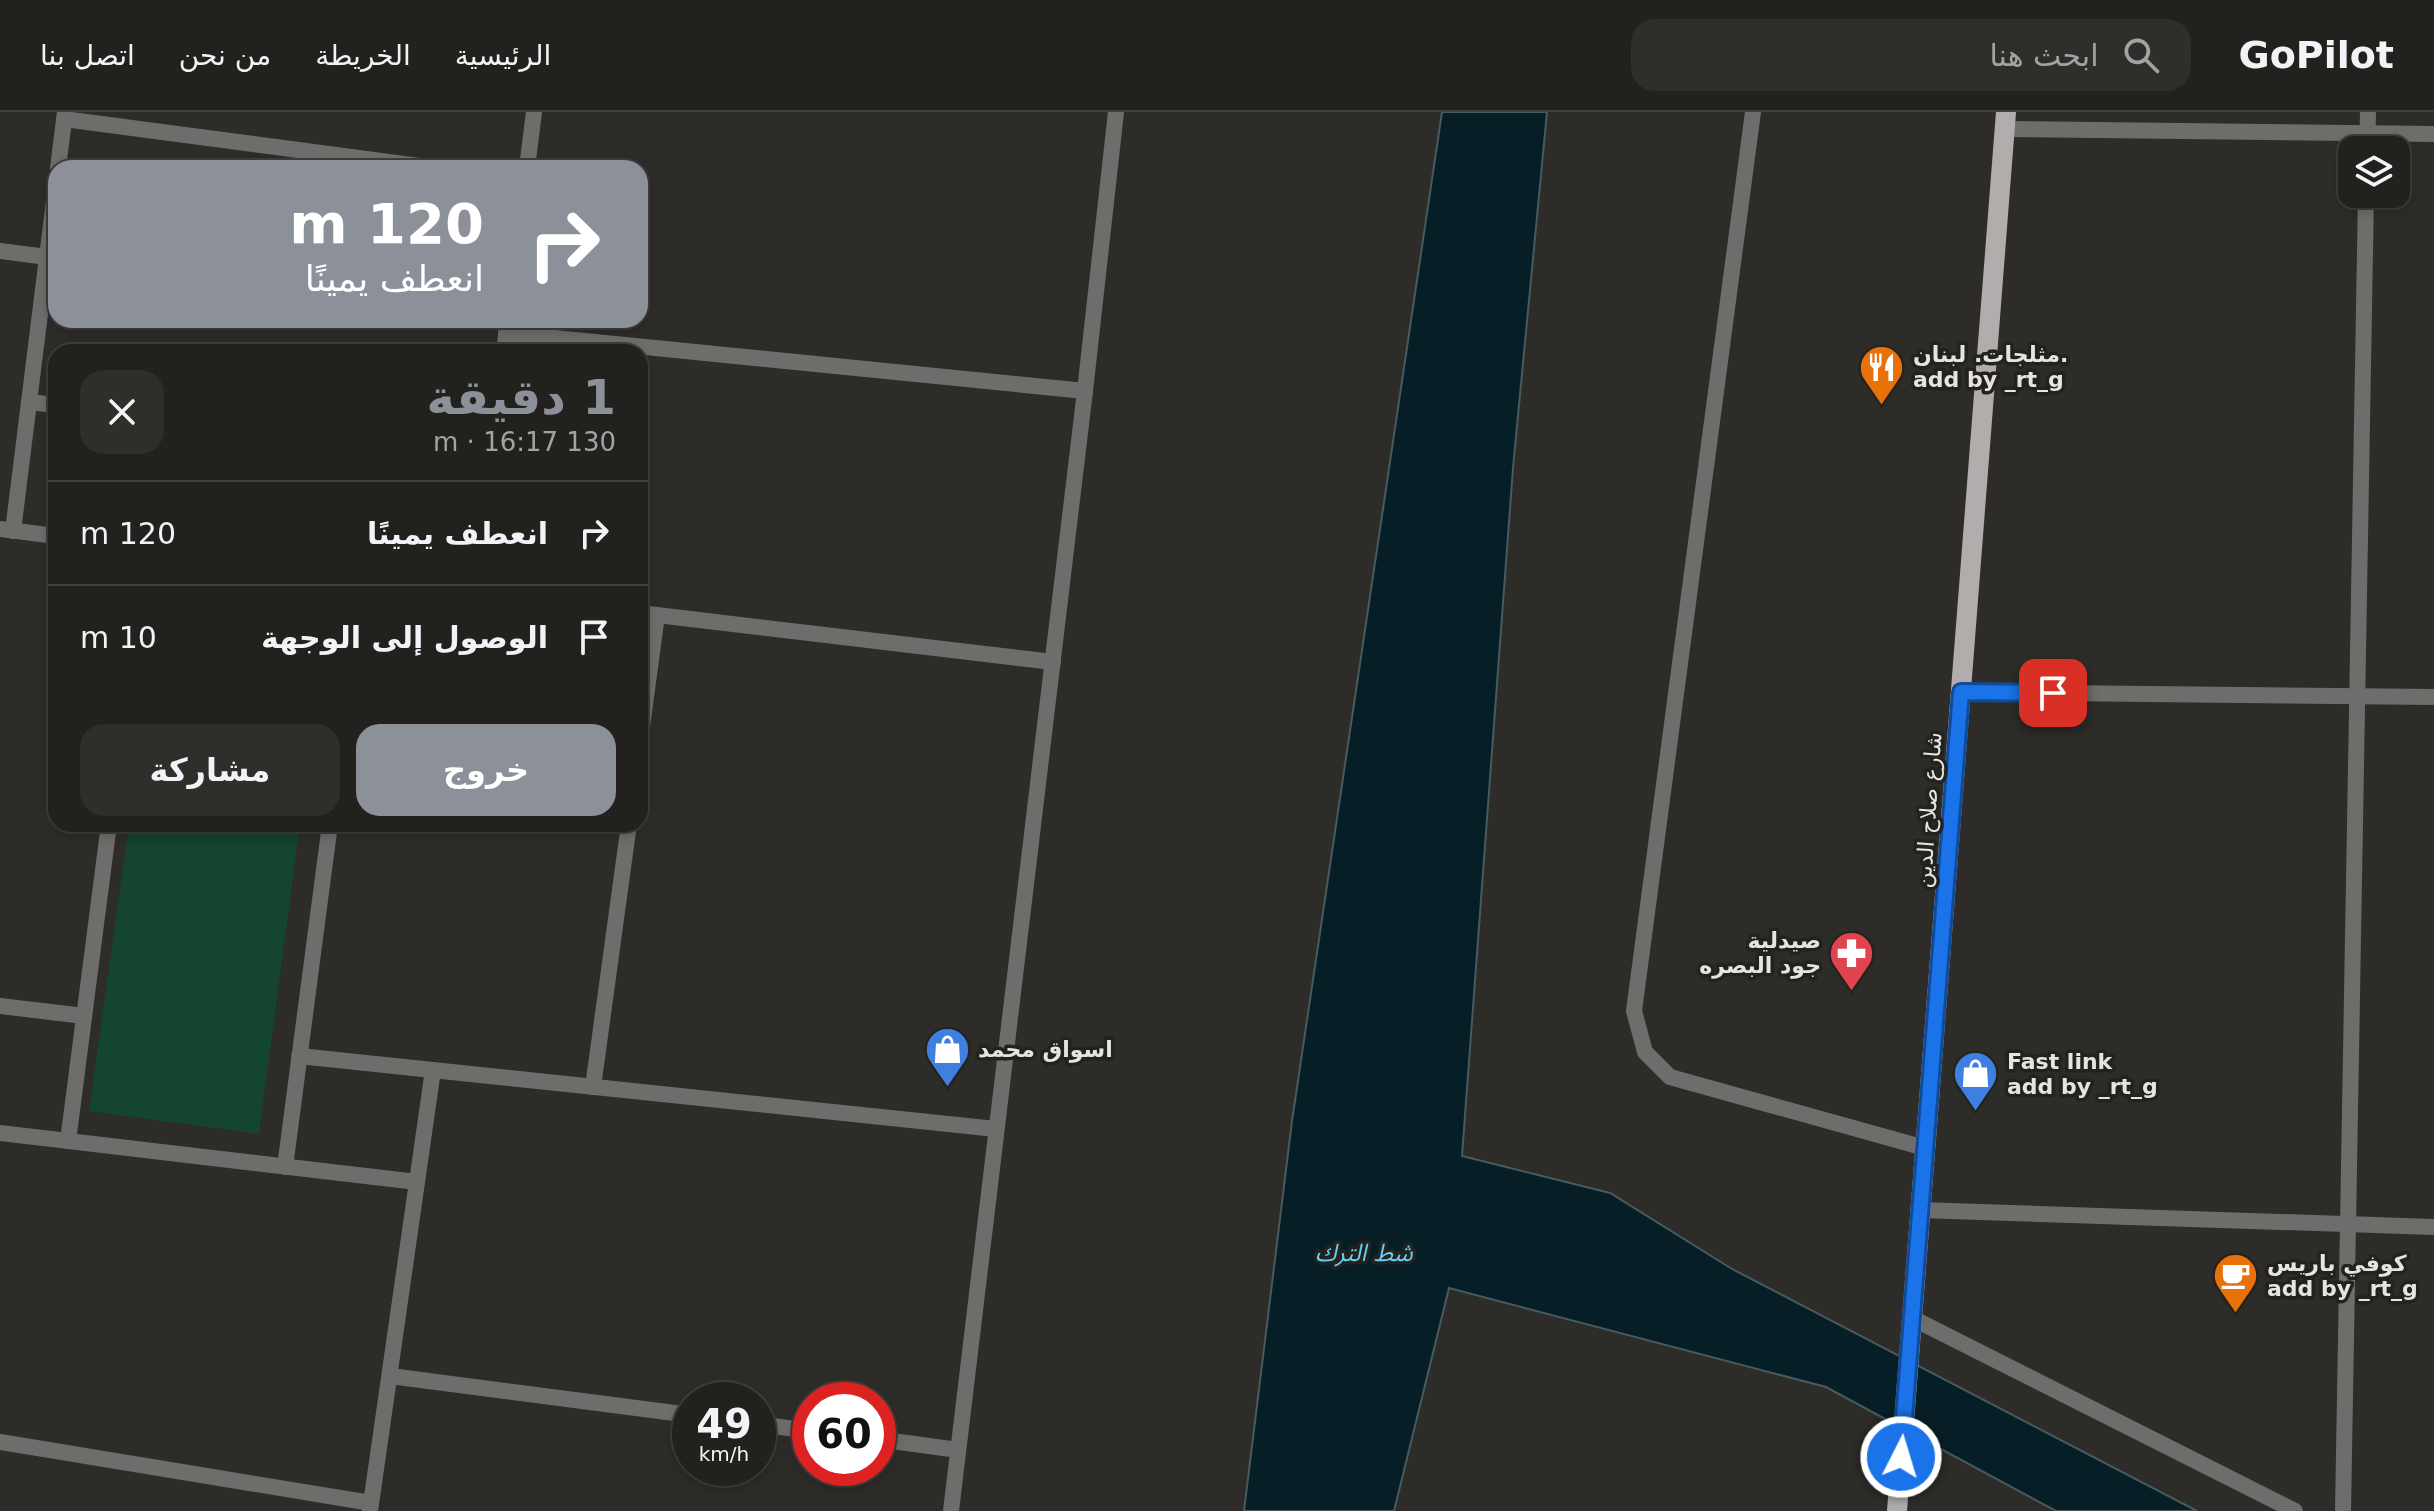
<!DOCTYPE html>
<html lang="ar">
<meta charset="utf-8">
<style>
:root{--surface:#22211e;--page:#2e2e2b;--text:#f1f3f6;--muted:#a2a3a4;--line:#3f3e3c;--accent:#8c9099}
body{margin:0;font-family:"DejaVu Sans","Noto Sans Arabic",sans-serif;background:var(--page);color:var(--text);direction:rtl;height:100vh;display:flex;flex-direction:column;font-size:30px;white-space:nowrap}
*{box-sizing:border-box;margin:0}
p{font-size:26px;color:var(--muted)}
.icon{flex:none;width:44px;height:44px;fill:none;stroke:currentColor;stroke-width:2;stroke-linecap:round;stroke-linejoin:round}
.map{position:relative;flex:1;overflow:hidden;direction:ltr}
.panel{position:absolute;left:48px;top:232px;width:600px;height:488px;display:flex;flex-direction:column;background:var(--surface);border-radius:24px;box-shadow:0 4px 12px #0003,0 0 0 2px var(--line);direction:rtl}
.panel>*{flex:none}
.hud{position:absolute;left:48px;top:48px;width:600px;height:168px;border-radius:24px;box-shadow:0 4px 12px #0003,0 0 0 2px var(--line);direction:rtl;background:#8c9099;color:#fff;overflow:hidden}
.controls{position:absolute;left:2338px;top:24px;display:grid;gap:16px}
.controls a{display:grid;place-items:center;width:72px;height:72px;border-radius:16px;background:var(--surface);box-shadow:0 4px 12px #0003,0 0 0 2px var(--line);font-size:40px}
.speed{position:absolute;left:672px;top:1270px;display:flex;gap:16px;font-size:40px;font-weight:700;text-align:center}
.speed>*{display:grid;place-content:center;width:104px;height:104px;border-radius:50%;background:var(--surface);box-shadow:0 4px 12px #0003,0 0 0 2px var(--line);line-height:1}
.speed small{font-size:20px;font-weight:400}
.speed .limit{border:12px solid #d22;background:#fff;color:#111}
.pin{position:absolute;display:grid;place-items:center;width:68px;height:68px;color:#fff;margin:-34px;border-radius:16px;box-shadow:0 4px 12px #0006}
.me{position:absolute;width:88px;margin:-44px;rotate:5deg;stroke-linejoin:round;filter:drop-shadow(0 0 6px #0008)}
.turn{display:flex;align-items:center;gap:28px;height:168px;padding:0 32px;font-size:36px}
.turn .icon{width:104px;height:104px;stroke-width:2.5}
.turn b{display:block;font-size:56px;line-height:68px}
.round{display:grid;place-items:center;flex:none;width:84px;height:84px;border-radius:24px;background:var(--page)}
.overview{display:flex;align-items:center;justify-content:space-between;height:136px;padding:0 32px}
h1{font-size:48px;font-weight:700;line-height:60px;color:var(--accent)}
.primary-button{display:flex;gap:16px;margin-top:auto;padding:16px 32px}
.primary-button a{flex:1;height:92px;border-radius:24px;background:var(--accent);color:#fff;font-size:32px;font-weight:700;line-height:92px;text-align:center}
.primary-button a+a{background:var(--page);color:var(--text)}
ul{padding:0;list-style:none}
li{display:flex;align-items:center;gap:24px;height:104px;padding:0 32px;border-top:2px solid var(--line)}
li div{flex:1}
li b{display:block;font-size:30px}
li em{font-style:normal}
header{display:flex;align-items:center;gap:48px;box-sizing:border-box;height:112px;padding:0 40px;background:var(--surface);border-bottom:2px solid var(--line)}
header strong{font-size:38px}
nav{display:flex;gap:44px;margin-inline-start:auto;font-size:28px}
.search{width:560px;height:72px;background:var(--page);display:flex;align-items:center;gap:20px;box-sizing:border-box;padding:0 28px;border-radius:24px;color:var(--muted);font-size:30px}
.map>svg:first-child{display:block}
.green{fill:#14452e}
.water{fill:#061f27;stroke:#495a5f;stroke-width:2}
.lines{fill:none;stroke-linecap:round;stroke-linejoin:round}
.minor{stroke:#6f6d6c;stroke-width:16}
.tertiary{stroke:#6f6d6c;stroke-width:16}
.primary{stroke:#b2adad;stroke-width:20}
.route-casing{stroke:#114b97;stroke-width:20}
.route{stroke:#1a73e8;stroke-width:14}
.labels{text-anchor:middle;stroke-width:7;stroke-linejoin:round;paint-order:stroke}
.poi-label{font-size:22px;font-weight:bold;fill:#e5e4e2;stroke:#23221e;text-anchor:start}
.street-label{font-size:22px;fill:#e5e4e2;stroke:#23221e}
.water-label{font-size:24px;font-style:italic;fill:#5fd1f7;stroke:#23221e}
</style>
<header>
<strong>GoPilot</strong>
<div class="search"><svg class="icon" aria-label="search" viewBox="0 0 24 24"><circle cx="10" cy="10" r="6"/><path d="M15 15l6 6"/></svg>ابحث هنا</div>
<nav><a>الرئيسية</a><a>الخريطة</a><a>من نحن</a><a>اتصل بنا</a></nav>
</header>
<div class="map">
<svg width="2434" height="1399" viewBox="0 0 2434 1399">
<rect width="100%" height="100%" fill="#2d2c28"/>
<!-- green -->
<polygon class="green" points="129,712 300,712 259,1022 89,999"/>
<!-- water -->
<polygon class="water" points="1442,0 1547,0 1513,356 1462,1044 1610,1081 1732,1157 2197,1399 2056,1399 1826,1275 1449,1176 1394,1399 1244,1399 1292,1009"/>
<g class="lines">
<!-- minor -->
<g class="minor">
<polyline points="1753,0 1634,899 1645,940 1670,965 1925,1036"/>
<polyline points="64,7 434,56"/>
<polyline points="2005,17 2434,22"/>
<polyline points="2367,38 2368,0"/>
<polyline points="58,56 65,0"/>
<polyline points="527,56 534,0"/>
<polyline points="0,139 47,145"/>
<polyline points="506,221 1085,279"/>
<polyline points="504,240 508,208"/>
<polyline points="29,290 56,293"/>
<polyline points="0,417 56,424"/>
<polyline points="13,419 56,73"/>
<polyline points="640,501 1053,550"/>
<polyline points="1961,580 2434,585"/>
<polyline points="640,630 657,503"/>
<polyline points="0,894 84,904"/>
<polyline points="299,944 996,1017"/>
<polyline points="593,975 629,712"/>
<polyline points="0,1021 417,1070"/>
<polyline points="68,1029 109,712"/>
<polyline points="285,1055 330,712"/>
<polyline points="1920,1098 2434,1115"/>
<polyline points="1912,1206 2295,1399"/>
<polyline points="390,1264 690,1303"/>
<polyline points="758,1312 810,1319"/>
<polyline points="878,1327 958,1338"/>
<polyline points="0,1330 371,1391"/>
<polyline points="370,1399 433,958"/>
<polyline points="2343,1399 2366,82"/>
</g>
<!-- tertiary -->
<polyline class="tertiary" points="951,1399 1085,279 1116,0"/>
<!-- primary -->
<polyline class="primary" points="1897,1399 2006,0"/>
</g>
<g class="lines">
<defs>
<polyline id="route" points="1901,1345 1961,580 2053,581"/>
</defs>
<!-- route casing -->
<use href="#route" class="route-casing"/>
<!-- route -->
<use href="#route" class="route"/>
</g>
<!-- icons -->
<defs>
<symbol id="restaurant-pin" viewBox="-11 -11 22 30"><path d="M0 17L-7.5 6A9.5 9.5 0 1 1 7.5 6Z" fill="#e8710a" stroke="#23221e"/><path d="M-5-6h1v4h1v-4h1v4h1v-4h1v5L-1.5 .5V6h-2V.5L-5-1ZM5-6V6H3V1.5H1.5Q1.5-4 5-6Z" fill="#fff"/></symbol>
<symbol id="pharmacy-pin" viewBox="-11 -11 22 30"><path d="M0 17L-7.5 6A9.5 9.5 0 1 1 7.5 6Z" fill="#e0444e" stroke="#23221e"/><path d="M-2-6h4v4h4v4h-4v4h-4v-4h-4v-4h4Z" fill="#fff"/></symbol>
<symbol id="shop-pin" viewBox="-11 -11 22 30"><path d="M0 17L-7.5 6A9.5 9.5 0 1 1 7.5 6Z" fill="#3f7fe0" stroke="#23221e"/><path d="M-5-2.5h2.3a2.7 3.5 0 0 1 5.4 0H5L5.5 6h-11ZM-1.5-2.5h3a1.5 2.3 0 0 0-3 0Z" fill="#fff"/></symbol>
<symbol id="cafe-pin" viewBox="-11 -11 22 30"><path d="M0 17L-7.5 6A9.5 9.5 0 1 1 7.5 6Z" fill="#e8710a" stroke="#23221e"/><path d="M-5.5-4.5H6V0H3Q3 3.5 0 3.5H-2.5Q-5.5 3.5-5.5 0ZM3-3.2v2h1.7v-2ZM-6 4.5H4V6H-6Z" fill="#fff"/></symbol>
</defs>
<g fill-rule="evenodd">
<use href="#restaurant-pin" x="1856" y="230" width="51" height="69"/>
<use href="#pharmacy-pin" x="1826" y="816" width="51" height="69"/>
<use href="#shop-pin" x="922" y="912" width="51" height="69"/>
<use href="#shop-pin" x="1950" y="936" width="51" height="69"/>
<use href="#cafe-pin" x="2210" y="1138" width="51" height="69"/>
</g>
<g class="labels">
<!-- poi labels -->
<g class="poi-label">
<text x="1913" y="250">مثلجات. لبنان.<tspan x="1913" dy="25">add by _rt_g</tspan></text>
<text x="1821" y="836" text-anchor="end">صيدلية<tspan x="1821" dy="25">جود البصره</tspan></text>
<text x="978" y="945">اسواق محمد</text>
<text x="2007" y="957">Fast link<tspan x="2007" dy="25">add by _rt_g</tspan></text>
<text x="2267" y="1159">كوفي باريس<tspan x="2267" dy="25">add by _rt_g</tspan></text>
</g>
<!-- street labels -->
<g class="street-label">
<text transform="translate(1928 698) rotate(-86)" y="8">شارع صلاح الدين</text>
</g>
<!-- water labels -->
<g class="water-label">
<text x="1364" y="1149">شط الترك</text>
</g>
</g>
</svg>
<div class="controls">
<a><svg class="icon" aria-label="layers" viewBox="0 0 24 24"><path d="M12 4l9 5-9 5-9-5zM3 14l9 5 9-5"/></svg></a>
</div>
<div class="speed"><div>49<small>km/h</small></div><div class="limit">60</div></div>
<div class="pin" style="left:2053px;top:581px;background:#d93025"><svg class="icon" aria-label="arrive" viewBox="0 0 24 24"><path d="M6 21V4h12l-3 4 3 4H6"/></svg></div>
<svg class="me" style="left:1901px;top:1345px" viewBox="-20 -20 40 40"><circle r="17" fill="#1a73e8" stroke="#fff" stroke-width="3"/><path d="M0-11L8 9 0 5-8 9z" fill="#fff"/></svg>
<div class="hud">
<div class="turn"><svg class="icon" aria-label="right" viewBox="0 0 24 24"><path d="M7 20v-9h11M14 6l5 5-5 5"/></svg><div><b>120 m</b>انعطف يمينًا</div></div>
</div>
<section class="panel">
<div class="overview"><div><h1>1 دقيقة</h1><p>130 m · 16:17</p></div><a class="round"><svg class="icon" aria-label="close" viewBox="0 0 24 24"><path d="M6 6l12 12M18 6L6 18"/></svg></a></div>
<ul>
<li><svg class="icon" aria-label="right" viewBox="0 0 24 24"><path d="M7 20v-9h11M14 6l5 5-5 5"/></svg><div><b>انعطف يمينًا</b></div><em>120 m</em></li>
<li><svg class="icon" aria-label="arrive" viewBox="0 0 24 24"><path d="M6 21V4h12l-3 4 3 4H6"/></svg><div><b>الوصول إلى الوجهة</b></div><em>10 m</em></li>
</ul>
<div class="primary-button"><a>خروج</a><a>مشاركة</a></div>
</section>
</div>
